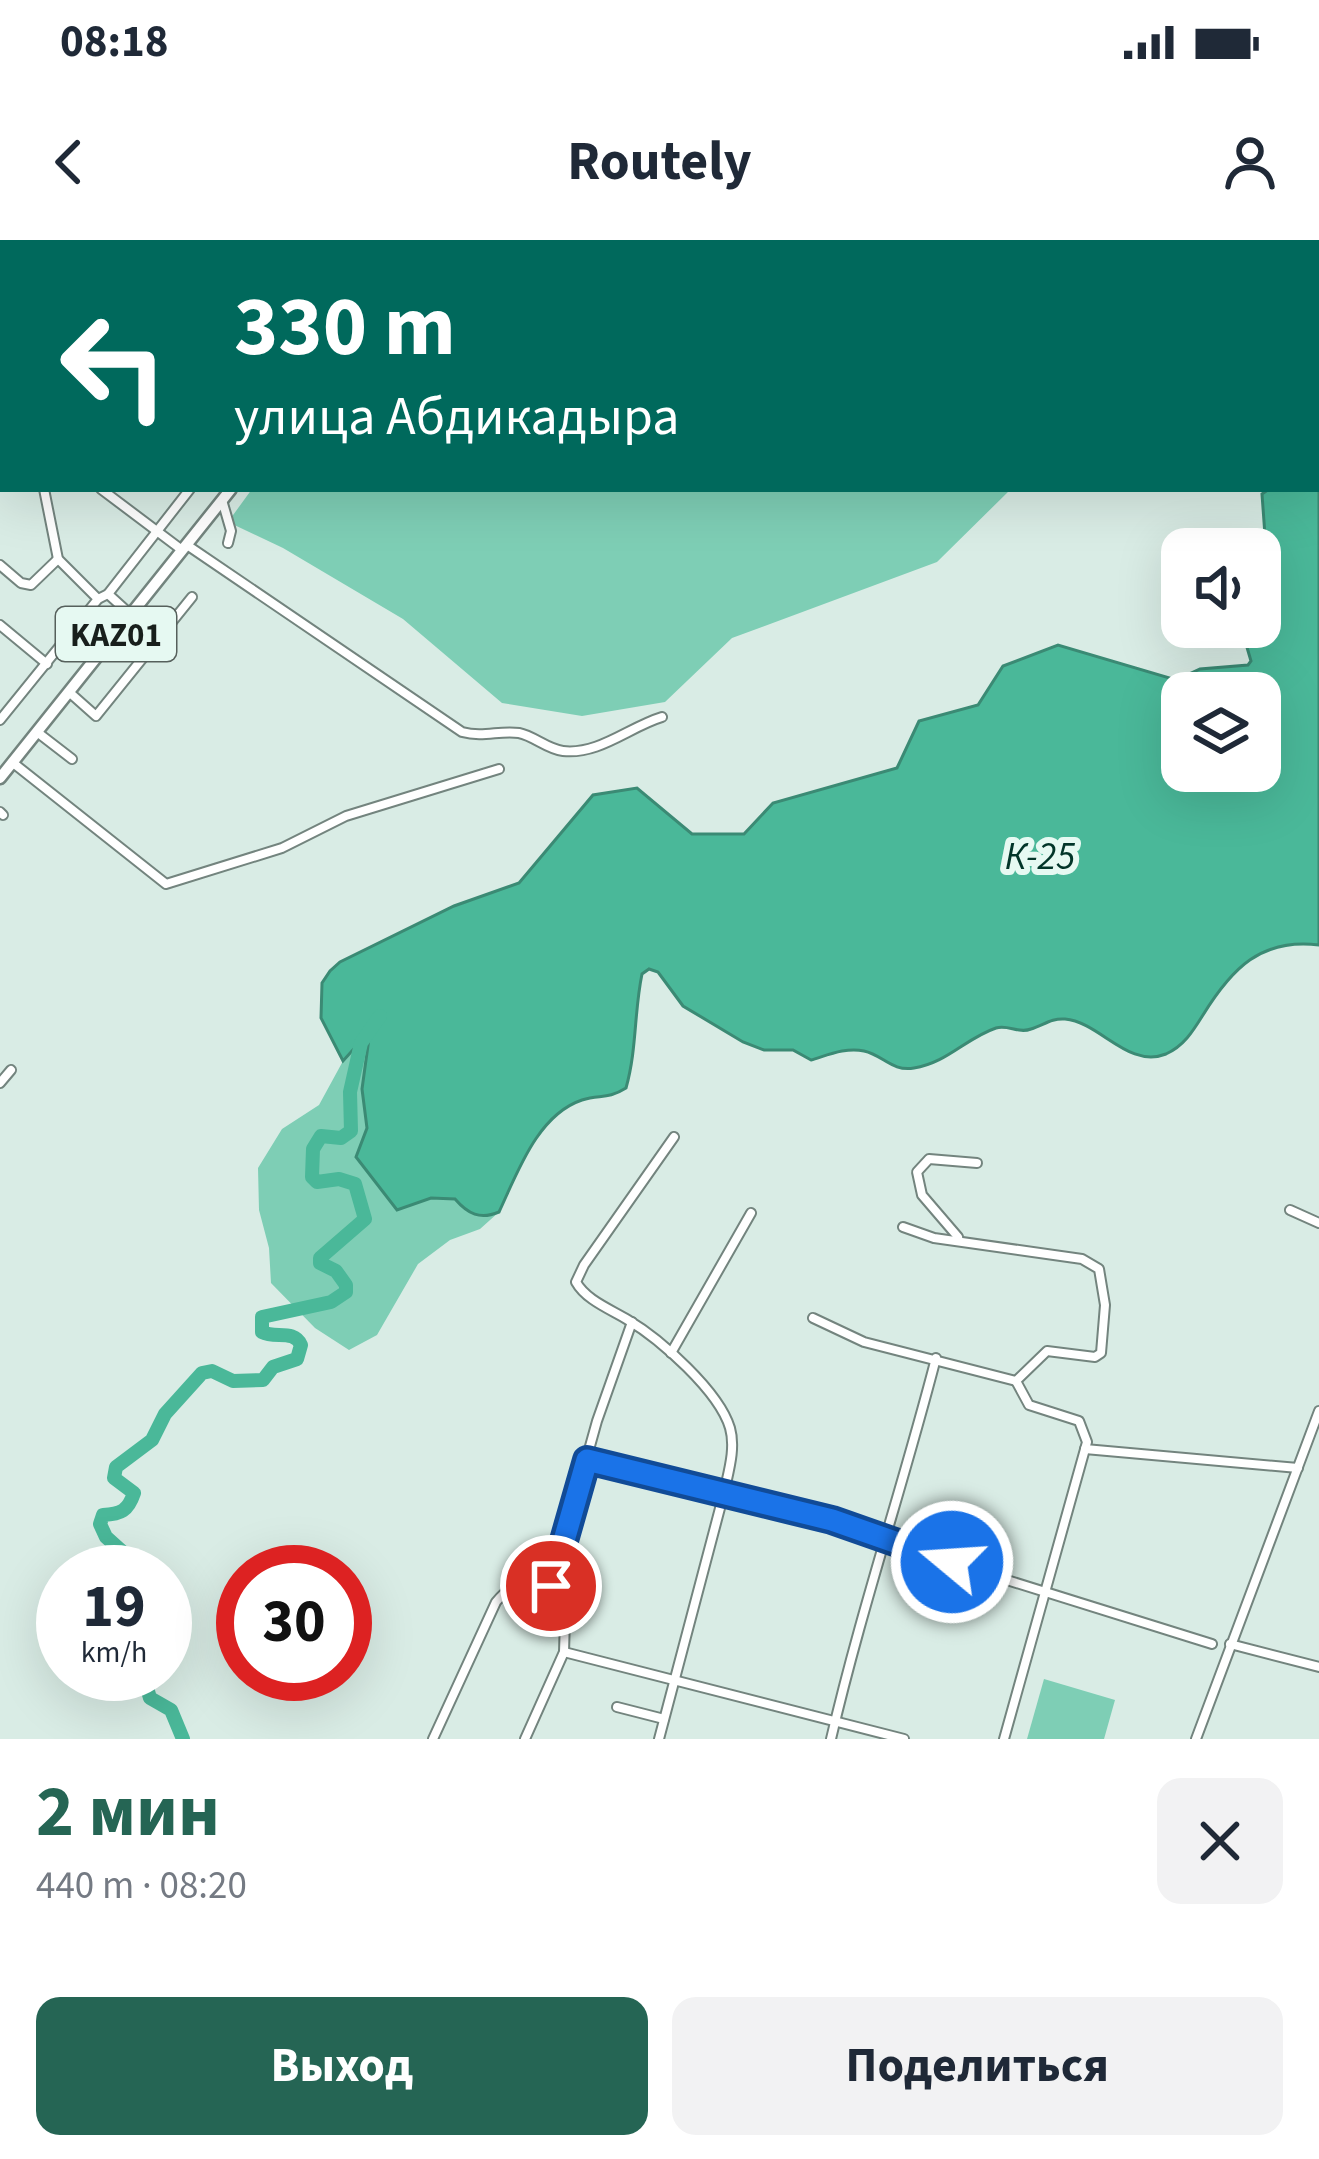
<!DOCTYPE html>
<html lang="ru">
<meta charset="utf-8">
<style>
:root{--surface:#fff;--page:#f2f2f3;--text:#1f2937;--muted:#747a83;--accent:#256554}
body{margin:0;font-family:"Source Sans 3",sans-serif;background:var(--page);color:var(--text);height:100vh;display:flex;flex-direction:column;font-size:45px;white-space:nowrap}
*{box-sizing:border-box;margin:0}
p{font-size:39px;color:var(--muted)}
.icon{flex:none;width:66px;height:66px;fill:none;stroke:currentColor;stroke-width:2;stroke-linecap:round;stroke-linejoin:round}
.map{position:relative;height:1499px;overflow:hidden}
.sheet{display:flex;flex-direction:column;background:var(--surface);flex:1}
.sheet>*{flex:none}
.banner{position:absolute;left:0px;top:0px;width:1320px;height:252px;box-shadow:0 12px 48px #0002;background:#00695c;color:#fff;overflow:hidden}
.buttons{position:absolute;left:1161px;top:288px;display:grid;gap:24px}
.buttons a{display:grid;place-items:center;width:120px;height:120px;border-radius:24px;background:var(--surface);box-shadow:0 12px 48px #0002;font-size:60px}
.speed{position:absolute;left:36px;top:1305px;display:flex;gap:24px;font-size:60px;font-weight:700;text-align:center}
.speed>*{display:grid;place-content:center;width:156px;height:156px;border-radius:50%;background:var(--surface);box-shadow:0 12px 48px #0002;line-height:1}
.speed small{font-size:30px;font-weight:400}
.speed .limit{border:18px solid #d22;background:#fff;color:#111}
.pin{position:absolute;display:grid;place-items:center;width:102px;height:102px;color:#fff;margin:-51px;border:6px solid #fff;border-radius:50%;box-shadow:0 3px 12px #0007}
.me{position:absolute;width:132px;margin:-66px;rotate:288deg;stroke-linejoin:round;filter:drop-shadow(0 0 9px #0008)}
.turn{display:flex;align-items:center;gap:42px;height:252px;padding:0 36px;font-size:54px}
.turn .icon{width:156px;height:156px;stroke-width:2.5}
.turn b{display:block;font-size:84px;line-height:102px}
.round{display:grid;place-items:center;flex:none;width:126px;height:126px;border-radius:24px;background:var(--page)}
.headline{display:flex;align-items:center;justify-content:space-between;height:204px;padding:0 36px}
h1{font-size:72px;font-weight:700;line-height:90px;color:var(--accent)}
.action{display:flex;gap:24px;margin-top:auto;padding:24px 36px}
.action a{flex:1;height:138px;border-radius:24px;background:var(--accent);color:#fff;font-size:48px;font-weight:700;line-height:138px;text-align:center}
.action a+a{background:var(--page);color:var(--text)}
.status{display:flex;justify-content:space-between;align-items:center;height:84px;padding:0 60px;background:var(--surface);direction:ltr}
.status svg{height:33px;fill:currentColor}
header{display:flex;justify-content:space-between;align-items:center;height:156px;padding:0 36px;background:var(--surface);font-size:54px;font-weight:700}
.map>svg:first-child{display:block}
.green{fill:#7eceb5}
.water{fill:#4ab899;stroke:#3b8a74;stroke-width:3;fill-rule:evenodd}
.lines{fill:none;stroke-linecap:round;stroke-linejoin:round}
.river{stroke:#4ab899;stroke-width:14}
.minor-casing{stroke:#73847e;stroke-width:12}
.highway-casing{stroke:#73847e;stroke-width:15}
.minor{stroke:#fff;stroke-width:8}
.highway{stroke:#fff;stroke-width:10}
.route-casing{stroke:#114b97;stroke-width:30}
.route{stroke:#1a73e8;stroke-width:21}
.labels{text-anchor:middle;stroke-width:12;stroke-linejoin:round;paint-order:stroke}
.shield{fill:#e6f9f2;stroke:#56605c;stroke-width:3}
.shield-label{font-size:33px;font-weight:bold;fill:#181f1c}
.water-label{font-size:39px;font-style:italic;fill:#023529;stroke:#e6f9f2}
</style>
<div class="status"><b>08:18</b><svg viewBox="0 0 49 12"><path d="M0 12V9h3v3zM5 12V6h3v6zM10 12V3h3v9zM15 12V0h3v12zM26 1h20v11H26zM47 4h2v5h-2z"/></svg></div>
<header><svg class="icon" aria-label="back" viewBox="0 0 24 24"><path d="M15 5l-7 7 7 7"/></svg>Routely<svg class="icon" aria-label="person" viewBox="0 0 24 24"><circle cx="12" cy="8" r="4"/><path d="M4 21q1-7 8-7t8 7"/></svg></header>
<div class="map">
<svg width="1319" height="1499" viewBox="0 0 1319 1499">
<rect width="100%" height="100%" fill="#d9ece5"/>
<!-- green -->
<g class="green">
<polygon points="434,0 1123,0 432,3"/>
<polygon points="252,249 1011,249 937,322 732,398 665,462 582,476 502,463 403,379 283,308 228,282"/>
<path d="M370,788l-8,61 5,40 9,53 21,28 34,-12 24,1c13,15 25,21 44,13l-19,17 -30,11 -32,24 -41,71 -28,15 -34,-22 -44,-45 -2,-35 -10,-38 -1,-42 24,-39 37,-24 24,-44z"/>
<polygon points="1044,1439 1115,1460 1104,1499 1027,1499"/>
</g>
<!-- water -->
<path class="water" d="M1319,219v486c-58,-7 -87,23 -116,70 -10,16 -19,31 -37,39 -38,15 -66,-32 -101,-35 -14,-1 -21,6 -34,10 -13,5 -23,-5 -35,-1 -30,10 -49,35 -82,40 -22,4 -31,-13 -50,-17 -18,-4 -36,4 -53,9l-18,-10h-29l-21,-8 -60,-36 -25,-34 -9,-3 -7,5c-8,38 -5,75 -16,114 -19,12 -26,6 -44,12 -45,15 -65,74 -83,112 -19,8 -31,2 -44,-13l-24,-1 -34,12 -41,-53 11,-29 -5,-39 8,-58 -27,30 -22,-43 1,-35 8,-12 10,-9 114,-56 65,-23 74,-88 44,-7 55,46h52l29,-31 124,-35 22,-47 59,-16 25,-39 55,-21 118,35 24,-11 48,-4 3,-4 -10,-34h19v-41l8,-9 -6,-83 7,-5h48zM1182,453h78v78h-78z"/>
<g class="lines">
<!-- river -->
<g class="river">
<path d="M127,1332l-1,-17 -20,-18 -6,-13 3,-9c18,-1 25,-4 31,-22l-20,-15 2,-11 36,-27 13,-26 37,-41 10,-2 21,10 30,-1 10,-13 24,-8 4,-14c-7,-16 -26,-6 -39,-13v-15l69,-15 15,-10v-7l-10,-14 -16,-8v-5l45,-39 -10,-35 -16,-5 -22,3 -5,-5 1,-28 8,-13 20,2 10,-7 -1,-39 11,-49 19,-27"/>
<polyline points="143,1434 150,1458 171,1470 183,1499"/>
</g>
<defs>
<g id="minor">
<polyline points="241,0 245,3"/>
<polyline points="401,0 410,3"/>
<polyline points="155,3 156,0"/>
<polyline points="389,3 391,0"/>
<polyline points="0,80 3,76"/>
<polyline points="0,151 3,158"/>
<polyline points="44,249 58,319 98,359"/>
<polyline points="101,249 182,310"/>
<polyline points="222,260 231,291 228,303"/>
<path d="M187,305l275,187c22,6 37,-2 57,1 15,3 28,16 44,18 36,4 66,-24 99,-34"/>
<polyline points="0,325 21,343 31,345 58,319"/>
<polyline points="108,354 130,374"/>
<polyline points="0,385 47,424"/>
<polyline points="121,386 160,412"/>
<polyline points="69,452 96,476 192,357"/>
<polyline points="0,480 98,359 108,354 190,249"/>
<polyline points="37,492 72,519"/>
<polyline points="12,522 166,644 282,608 346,576 499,529"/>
<polyline points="0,572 3,575"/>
<polyline points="0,843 11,830"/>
<polyline points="1290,970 1319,983"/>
<polyline points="903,987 934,998 1082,1019 1099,1029 1105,1065 1101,1113 1095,1117 1047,1111 1016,1141"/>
<polyline points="958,997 922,955 917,932 929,919 977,923"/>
<polyline points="813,1078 864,1102 1016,1141"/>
<polyline points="671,1113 751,973"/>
<polyline points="1085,1209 1298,1228"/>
<polyline points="587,1220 832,1280 898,1306 1212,1404"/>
<polyline points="1230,1404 1319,1427"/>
<polyline points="564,1412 904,1499"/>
<polyline points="617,1467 664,1479"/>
<path d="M433,1499l63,-137c16,-19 31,-25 55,-16"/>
<polyline points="525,1499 564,1412 565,1379 551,1346 597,1181 632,1082"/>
<path d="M659,1499l65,-246c4,-20 12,-44 6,-65 -11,-37 -70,-89 -102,-108 -18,-11 -42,-20 -52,-38l8,-17 90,-128"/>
<path d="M831,1499c30,-129 72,-253 105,-381"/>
<polyline points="1004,1499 1087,1202 1079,1181 1029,1165 1016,1141"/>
<polyline points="1196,1499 1319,1171"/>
</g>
<g id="highway">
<polyline points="421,3 423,0"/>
<polyline points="0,538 231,249"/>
</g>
</defs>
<!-- minor casing -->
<use href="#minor" class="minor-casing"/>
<!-- highway casing -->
<use href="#highway" class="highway-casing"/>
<!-- minor -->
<use href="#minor" class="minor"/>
<!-- highway -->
<use href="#highway" class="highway"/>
</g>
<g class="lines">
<defs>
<polyline id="route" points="551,1346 587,1220 832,1280 952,1322"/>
</defs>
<!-- route casing -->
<use href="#route" class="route-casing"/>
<!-- route -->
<use href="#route" class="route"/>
</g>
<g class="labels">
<!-- shield labels -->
<rect class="shield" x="56" y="367" width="120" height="54" rx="9"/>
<g class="shield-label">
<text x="116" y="406">KАZ01</text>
</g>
<!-- water labels -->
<g class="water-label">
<text x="1040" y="629">К-25</text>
</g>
</g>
</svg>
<div class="buttons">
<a><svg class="icon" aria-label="sound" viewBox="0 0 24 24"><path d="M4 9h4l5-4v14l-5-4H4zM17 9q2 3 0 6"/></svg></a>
<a><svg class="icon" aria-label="layers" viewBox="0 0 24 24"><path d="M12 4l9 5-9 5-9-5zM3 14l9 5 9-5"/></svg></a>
</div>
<div class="speed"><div>19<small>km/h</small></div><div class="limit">30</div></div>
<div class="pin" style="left:551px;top:1346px;background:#d93025"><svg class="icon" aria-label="arrive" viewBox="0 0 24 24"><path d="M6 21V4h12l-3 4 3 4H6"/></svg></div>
<svg class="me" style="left:952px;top:1322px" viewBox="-20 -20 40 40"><circle r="17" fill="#1a73e8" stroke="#fff" stroke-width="3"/><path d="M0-11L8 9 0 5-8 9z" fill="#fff"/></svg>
<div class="banner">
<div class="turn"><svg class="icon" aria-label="left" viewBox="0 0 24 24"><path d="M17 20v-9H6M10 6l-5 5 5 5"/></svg><div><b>330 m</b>улица Абдикадыра</div></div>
</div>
</div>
<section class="sheet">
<div class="headline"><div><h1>2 мин</h1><p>440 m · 08:20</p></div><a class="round"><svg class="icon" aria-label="close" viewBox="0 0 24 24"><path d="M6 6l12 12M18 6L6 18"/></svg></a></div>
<div class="action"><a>Выход</a><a>Поделиться</a></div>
</section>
